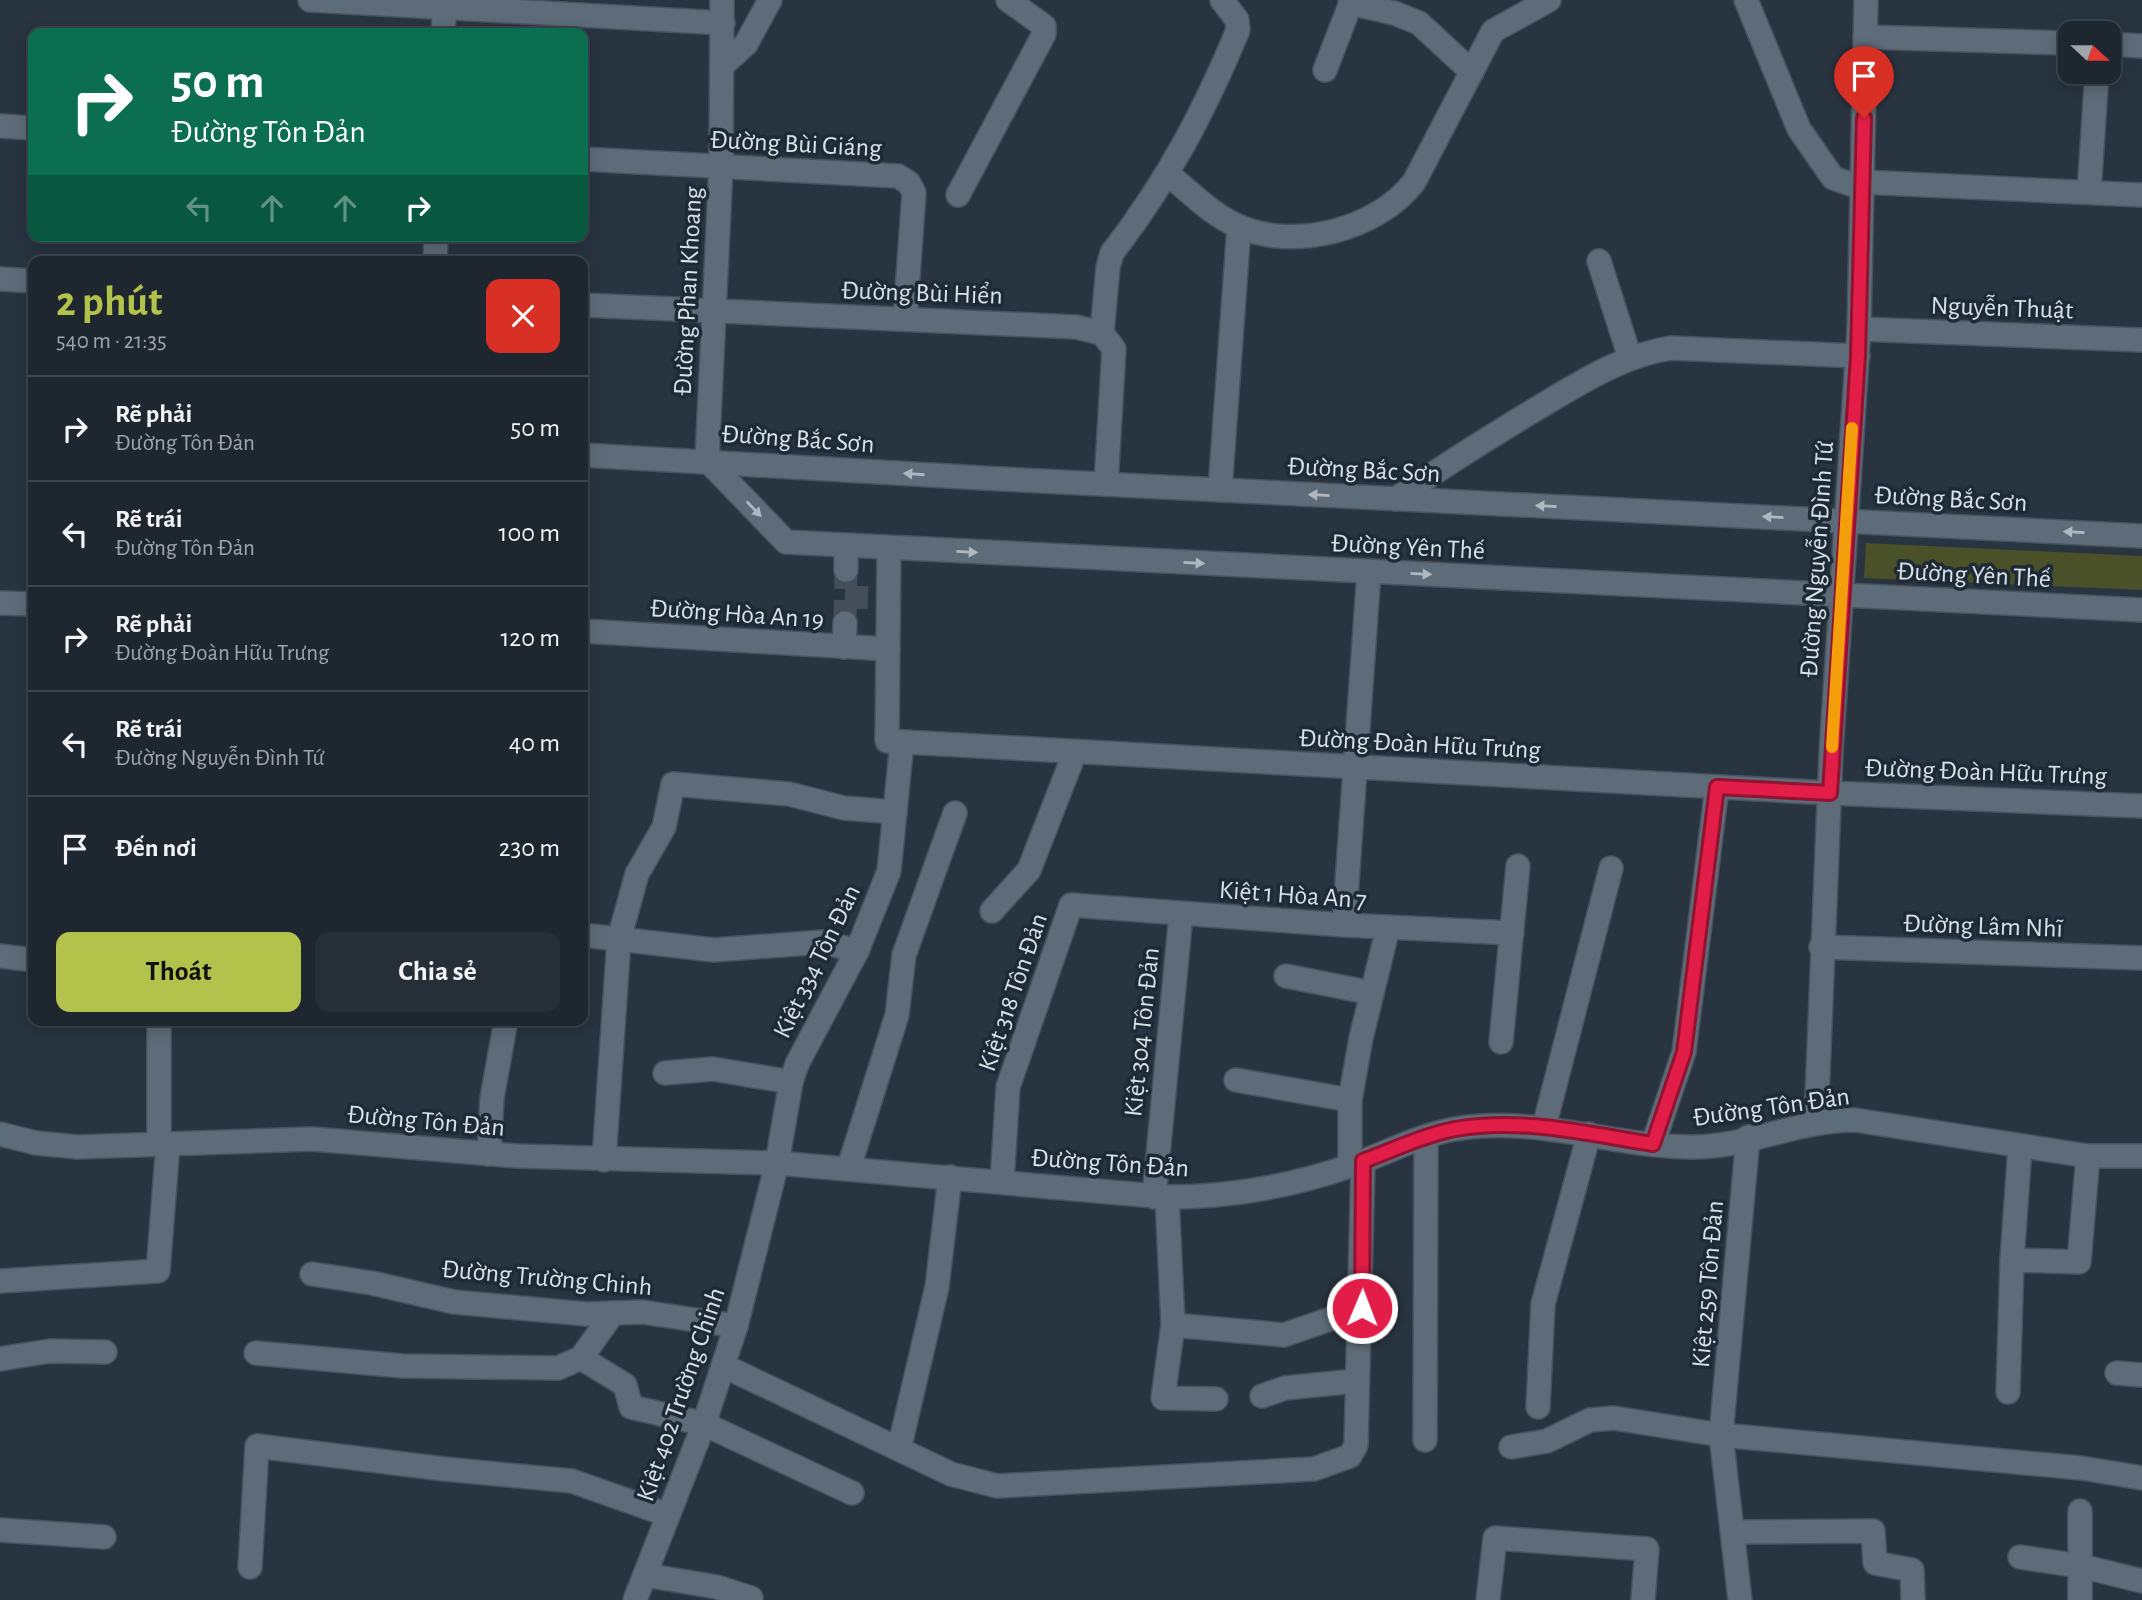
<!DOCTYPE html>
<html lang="vi">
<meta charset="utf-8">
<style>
:root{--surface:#1e2730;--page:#262f38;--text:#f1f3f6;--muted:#a1a5ab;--line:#3c444c;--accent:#b3c24b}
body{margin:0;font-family:"Alegreya Sans",sans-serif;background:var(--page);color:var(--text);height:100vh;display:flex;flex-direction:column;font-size:26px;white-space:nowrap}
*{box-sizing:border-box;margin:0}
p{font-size:23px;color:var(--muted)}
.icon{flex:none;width:38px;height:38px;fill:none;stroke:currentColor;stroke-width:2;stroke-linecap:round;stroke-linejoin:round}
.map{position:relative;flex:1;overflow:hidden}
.panel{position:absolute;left:28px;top:256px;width:560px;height:770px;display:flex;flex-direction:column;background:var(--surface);border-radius:14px;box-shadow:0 4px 18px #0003,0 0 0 2px var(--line)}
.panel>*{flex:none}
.hud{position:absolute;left:28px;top:28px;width:560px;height:214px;border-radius:14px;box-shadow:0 4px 18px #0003,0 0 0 2px var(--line);background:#0b6e4f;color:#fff;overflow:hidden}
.needle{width:46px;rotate:111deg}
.buttons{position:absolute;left:2058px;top:21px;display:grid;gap:14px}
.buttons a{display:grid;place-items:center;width:63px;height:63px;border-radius:14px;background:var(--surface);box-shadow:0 4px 18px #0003,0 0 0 2px var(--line);font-size:35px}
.pin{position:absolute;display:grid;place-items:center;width:60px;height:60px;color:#fff;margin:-72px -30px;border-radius:50% 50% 50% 0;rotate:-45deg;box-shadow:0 0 7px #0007}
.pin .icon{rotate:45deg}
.me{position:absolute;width:77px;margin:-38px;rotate:1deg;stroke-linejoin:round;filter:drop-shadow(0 0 5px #0008)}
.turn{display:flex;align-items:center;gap:24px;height:147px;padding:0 28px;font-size:32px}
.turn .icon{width:91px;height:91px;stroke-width:2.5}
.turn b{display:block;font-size:49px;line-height:60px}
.lanes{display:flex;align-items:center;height:66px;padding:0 28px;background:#0003;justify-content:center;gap:35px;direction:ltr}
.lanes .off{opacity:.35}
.round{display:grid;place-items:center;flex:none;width:74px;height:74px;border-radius:14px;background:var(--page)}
.summary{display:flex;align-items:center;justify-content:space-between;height:119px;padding:0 28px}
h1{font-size:42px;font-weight:600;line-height:52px;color:var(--accent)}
.cta{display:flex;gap:14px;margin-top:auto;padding:14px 28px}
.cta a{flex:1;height:80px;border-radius:14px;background:var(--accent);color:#111;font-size:28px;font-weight:600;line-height:80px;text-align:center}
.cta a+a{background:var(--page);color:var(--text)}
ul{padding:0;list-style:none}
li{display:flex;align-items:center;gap:21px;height:105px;padding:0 28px;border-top:2px solid var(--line)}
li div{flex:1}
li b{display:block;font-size:26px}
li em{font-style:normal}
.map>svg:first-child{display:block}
.green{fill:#4a5028}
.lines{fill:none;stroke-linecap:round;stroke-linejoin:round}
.minor-tunnel{stroke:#434e59;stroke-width:23;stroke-dasharray:23 11;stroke-linecap:butt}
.minor-casing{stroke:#48525c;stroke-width:26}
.minor{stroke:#5e6c79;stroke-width:23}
.oneway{fill:#aeb8c1}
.route-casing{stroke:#92132f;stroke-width:18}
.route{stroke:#e11d48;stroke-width:12}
.slow{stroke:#f59e0b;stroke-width:12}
.labels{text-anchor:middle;stroke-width:7;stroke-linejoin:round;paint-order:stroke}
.street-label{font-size:26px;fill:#d9e1e8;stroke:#1e2a35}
</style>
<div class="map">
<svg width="2142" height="1600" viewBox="0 0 2142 1600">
<rect width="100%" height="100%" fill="#283440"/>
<!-- green -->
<polygon class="green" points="1866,543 2142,556 2142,590 1864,578"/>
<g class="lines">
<!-- minor-tunnel -->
<g class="minor-tunnel">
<polyline points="845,597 874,598"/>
<polyline points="845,623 846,570"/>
</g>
<defs>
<g id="minor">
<polyline points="310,0 723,23"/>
<polyline points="1746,0 1799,129 1833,178 1862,188"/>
<polyline points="1350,3 1394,13 1419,23 1472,72"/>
<polyline points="443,33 445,0"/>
<polyline points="1865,37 2070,43"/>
<polyline points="2109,44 2142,46"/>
<polyline points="724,64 746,44 770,0"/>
<polyline points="1325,70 1352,0"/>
<polyline points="0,126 33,128"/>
<polyline points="583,159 898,176 909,183 914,193 905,319"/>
<path d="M1169,175c21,17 43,40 69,51 56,25 139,4 176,-44l79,-151 56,-31"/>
<polyline points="1862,182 2142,195"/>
<polyline points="2089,192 2097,72"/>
<polyline points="958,195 1044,34 1044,26 1008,0"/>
<polyline points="435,261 436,236"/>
<polyline points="1599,261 1630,358"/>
<polyline points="0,279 33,281"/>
<polyline points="583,305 1076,327 1102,333 1114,349 1106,484"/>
<polyline points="1859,329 2142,340"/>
<path d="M1102,333l6,-66 4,-14c56,-73 91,-139 126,-223l-1,-10 -15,-20"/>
<polyline points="583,455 982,478 2142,536"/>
<polyline points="707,460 786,542 2142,610"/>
<polyline points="707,460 721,167 722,0"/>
<polyline points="1220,490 1239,227"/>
<path d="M1396,499c44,-31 89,-59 135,-87 44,-26 90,-57 140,-64l187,8"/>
<polyline points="889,548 887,741 1830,793 2142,806"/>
<polyline points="846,570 846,545"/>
<polyline points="0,603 33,604"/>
<polyline points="583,631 888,649"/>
<polyline points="844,647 845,623"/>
<polyline points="992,911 1029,870 1075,752"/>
<polyline points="1344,925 1369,572"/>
<polyline points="583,935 714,950 823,942 857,951"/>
<polyline points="1821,947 2142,958"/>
<polyline points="0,956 33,960"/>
<polyline points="1286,976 1372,993"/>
<polyline points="1501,1042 1518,866"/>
<polyline points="665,1073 713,1069 791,1082"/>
<polyline points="1236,1080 1350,1100"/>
<polyline points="1816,1122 1831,753 1859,329 1866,0"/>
<polyline points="1544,1127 1611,868"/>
<path d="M0,1134l36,9 42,4 234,-8 205,17 260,7 390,34c62,0 125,-11 183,-31 35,-12 69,-31 105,-37 81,-14 158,18 238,18 54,0 106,-27 162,-27l233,36h54"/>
<polyline points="159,1144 159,1020"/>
<polyline points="1653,1144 1684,1052 1717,787"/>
<polyline points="489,1154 492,1098 506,1020"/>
<polyline points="604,1160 619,939 637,874 664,827 673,784 789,794 844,808 895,812"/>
<polyline points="1350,1166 1350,1100 1361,1038 1388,928"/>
<polyline points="849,1167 897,1015 904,955 955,813"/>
<polyline points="1002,1182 1008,1087 1071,905 1344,925 1512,933"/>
<polyline points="1154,1197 1181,914"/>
<polyline points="1167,1197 1173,1325 1163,1398 1216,1399"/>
<polyline points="2012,1260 2079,1262 2088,1156"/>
<polyline points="312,1274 372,1283 454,1302 586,1314 642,1312 736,1326"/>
<polyline points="0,1281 158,1271 168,1144"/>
<polyline points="1173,1325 1284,1335 1362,1308"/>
<polyline points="256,1353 403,1366 558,1368 581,1358 613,1313"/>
<polyline points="581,1358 625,1385 631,1407 704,1424 852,1493"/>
<polyline points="0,1359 50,1351 105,1352"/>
<polyline points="724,1366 951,1474 997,1486 1314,1469 1350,1456 1356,1445 1363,1161"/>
<polyline points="2117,1373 2142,1375"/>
<polyline points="2008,1392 2012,1260 2020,1147"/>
<polyline points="1262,1396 1285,1388 1356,1381"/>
<polyline points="1538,1407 1543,1304 1589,1134"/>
<polyline points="1425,1440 1426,1138"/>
<polyline points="1511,1447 1547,1441 1590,1420 1614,1418 1721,1435 2081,1468 2142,1478"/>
<polyline points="899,1449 937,1287 950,1177"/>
<polyline points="0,1530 104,1537"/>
<polyline points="1733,1532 1873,1531 1875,1563 1912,1570 1913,1600"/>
<polyline points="2020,1557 2081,1566 2142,1581"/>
<polyline points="250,1567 257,1446 444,1469 572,1481 668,1515"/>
<polyline points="645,1575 717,1587 751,1598"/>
<polyline points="635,1600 704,1424 736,1326 777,1163 791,1082 797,1064 857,951 889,871 902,742"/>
<polyline points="1488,1600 1495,1538 1647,1549 1643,1600"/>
<polyline points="1740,1600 1721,1435 1748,1137"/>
<polyline points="2080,1600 2080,1511"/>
</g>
</defs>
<!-- minor casing -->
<use href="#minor" class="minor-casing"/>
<!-- minor -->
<use href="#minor" class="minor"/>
</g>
<!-- one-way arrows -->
<defs><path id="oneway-solid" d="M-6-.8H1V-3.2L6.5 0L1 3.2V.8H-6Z" transform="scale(1.75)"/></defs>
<g class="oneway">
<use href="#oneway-solid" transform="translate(914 474) rotate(-176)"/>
<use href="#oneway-solid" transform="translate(1319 495) rotate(-177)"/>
<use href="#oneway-solid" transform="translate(1546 506) rotate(-177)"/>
<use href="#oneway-solid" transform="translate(754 509) rotate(46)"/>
<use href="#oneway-solid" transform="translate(1773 517) rotate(-177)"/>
<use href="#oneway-solid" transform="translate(2074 532) rotate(-177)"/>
<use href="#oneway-solid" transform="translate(967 552) rotate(3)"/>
<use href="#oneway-solid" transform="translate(1194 563) rotate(3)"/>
<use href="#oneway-solid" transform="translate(1421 574) rotate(3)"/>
</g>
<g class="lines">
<defs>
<path id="route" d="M1362,1308l1,-147c30,-11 61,-26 92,-32 66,-12 133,5 198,15l31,-92 33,-265 113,6 28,-437 6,-238"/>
</defs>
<!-- route casing -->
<use href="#route" class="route-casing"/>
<!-- route -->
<use href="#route" class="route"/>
<!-- slow -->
<polyline class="slow" points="1832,747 1852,428"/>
</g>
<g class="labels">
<!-- street labels -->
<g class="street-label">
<text transform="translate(796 143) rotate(3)" y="9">Đường Bùi Giáng</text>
<text transform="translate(687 291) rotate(-87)" y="9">Đường Phan Khoang</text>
<text transform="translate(922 292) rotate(2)" y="9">Đường Bùi Hiển</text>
<text transform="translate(2002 307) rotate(2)" y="9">Nguyễn Thuật</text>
<text transform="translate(798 438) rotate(4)" y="9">Đường Bắc Sơn</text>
<text transform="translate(1364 469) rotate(3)" y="9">Đường Bắc Sơn</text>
<text transform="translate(1951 498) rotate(3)" y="9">Đường Bắc Sơn</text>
<text transform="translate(1408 546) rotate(3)" y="9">Đường Yên Thế</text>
<text transform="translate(1816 559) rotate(-86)" y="9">Đường Nguyễn Đình Tứ</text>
<text transform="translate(1974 574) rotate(3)" y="9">Đường Yên Thế</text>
<text transform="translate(737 613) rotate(4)" y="9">Đường Hòa An 19</text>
<text transform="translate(1420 743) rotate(3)" y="9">Đường Đoàn Hữu Trưng</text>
<text transform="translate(1986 771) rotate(2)" y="9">Đường Đoàn Hữu Trưng</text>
<text transform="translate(1293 894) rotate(4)" y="9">Kiệt 1 Hòa An 7</text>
<text transform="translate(1983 925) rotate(2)" y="9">Đường Lâm Nhĩ</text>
<text transform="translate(816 961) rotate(-64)" y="9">Kiệt 334 Tôn Đản</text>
<text transform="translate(1012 992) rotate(-71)" y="9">Kiệt 318 Tôn Đản</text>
<text transform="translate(1141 1032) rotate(-84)" y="9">Kiệt 304 Tôn Đản</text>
<text transform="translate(1771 1106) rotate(-8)" y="9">Đường Tôn Đản</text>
<text transform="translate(426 1120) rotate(5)" y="9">Đường Tôn Đản</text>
<text transform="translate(1110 1162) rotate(4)" y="9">Đường Tôn Đản</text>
<text transform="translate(547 1277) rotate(5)" y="9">Đường Trường Chinh</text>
<text transform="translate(1707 1284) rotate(-85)" y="9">Kiệt 259 Tôn Đản</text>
<text transform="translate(680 1394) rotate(-71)" y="9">Kiệt 402 Trường Chinh</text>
</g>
</g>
</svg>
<div class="buttons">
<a><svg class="needle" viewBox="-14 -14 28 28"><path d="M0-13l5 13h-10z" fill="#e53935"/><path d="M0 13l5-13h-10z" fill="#a1a5ab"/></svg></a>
</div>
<div class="pin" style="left:1864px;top:118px;background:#d93025"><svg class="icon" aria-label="arrive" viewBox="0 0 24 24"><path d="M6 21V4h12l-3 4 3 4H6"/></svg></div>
<svg class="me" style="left:1362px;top:1308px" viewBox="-20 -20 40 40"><circle r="17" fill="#e11d48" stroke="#fff" stroke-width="3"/><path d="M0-11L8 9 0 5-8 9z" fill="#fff"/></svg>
<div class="hud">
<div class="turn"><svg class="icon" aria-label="right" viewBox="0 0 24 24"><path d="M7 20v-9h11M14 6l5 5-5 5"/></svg><div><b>50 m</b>Đường Tôn Đản</div></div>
<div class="lanes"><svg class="icon off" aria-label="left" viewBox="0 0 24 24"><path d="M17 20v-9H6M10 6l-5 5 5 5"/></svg><svg class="icon off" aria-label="ahead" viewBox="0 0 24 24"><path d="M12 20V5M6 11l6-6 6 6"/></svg><svg class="icon off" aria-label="ahead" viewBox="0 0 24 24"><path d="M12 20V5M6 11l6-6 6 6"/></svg><svg class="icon" aria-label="right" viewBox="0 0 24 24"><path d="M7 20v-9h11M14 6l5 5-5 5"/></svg></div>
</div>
<section class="panel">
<div class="summary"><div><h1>2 phút</h1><p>540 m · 21:35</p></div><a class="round" style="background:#d93025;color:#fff"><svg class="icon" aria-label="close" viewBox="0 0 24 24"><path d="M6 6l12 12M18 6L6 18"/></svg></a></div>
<ul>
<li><svg class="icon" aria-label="right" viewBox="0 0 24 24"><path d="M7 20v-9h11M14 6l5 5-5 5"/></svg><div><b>Rẽ phải</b><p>Đường Tôn Đản</p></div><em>50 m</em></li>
<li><svg class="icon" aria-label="left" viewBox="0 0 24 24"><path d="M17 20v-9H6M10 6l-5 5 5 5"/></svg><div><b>Rẽ trái</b><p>Đường Tôn Đản</p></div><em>100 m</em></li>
<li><svg class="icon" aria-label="right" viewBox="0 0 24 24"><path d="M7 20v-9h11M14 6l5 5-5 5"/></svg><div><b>Rẽ phải</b><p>Đường Đoàn Hữu Trưng</p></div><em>120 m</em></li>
<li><svg class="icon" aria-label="left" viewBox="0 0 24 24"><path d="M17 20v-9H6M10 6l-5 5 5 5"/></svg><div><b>Rẽ trái</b><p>Đường Nguyễn Đình Tứ</p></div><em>40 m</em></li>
<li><svg class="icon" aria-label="arrive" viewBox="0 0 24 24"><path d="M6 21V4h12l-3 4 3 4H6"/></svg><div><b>Đến nơi</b></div><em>230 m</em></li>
</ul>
<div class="cta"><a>Thoát</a><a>Chia sẻ</a></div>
</section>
</div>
